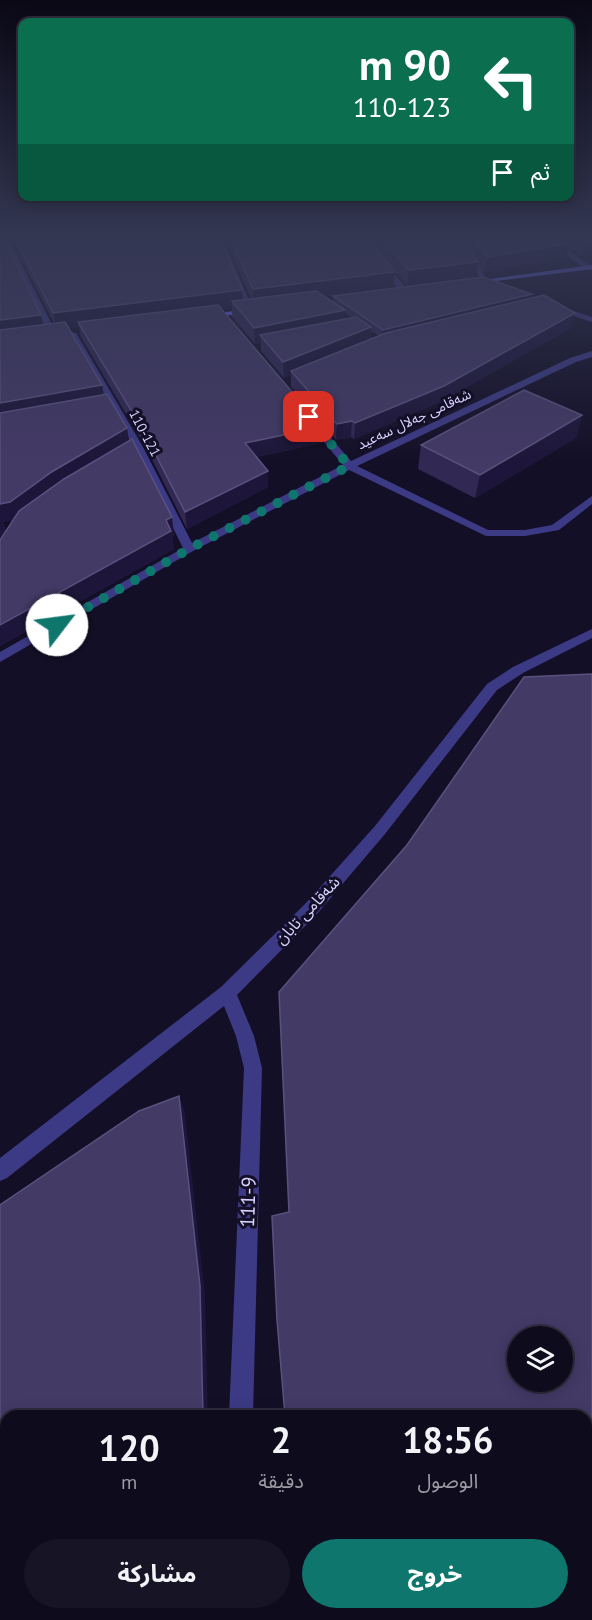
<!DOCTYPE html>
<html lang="ar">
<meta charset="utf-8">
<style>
:root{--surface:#0e0b1c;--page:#171425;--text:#f1f3f6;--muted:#9b9ba3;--line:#2e2b3b;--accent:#0f766e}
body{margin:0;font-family:"PT Sans","Noto Sans Arabic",sans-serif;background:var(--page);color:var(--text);direction:rtl;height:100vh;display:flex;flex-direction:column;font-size:22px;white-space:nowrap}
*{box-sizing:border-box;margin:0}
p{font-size:20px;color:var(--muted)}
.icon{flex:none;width:33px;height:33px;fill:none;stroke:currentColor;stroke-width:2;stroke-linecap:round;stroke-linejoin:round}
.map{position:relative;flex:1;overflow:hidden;direction:ltr}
.details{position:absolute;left:0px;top:1410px;width:592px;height:210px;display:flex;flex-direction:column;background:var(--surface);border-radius:18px 18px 0 0;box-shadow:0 3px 15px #0003,0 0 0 2px var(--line);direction:rtl}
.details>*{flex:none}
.top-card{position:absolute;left:18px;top:18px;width:556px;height:183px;border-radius:12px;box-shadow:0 3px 15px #0003,0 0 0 2px var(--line);direction:rtl;background:#0b6e4f;color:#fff;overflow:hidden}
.tools{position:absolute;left:507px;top:1326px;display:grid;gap:12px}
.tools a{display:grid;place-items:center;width:66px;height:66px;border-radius:50%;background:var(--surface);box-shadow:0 3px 15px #0003,0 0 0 2px var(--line);font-size:30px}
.pin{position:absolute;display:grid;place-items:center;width:51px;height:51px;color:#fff;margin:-26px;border-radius:12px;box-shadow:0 3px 9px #0006}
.me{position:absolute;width:66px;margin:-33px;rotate:60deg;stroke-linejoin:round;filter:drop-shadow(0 0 4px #0008)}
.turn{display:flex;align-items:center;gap:21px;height:126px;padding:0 24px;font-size:27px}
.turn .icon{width:78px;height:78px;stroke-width:2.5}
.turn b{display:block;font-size:42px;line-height:51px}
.then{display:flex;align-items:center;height:57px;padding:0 24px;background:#0003;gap:12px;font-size:22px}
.eta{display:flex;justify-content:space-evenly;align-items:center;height:102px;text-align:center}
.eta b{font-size:36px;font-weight:700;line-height:42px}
.cta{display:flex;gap:12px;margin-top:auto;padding:12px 24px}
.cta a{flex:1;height:69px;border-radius:36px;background:var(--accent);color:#fff;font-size:24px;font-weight:700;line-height:69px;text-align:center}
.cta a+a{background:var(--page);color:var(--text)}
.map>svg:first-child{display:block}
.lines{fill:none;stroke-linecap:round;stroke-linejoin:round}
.lane{fill:#3d3a85;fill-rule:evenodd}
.street{fill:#3d3a85;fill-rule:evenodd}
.secondary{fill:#6f6bff;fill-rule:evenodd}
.wall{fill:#312854;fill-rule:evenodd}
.shaded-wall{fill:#1d163a}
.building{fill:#433a66;stroke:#5a527e;stroke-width:1.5;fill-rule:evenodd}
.route{stroke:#0f766e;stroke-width:10;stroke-dasharray:0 18}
.labels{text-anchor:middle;stroke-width:6;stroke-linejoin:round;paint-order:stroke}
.far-street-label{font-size:14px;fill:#d9d4ff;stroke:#130f26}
.street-label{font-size:16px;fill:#d9d4ff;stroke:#130f26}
.near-street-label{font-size:20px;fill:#d9d4ff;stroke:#130f26}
</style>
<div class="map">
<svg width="592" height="1620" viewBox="0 0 592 1620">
<rect width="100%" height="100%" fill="#130f26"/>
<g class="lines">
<!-- lane -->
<g class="lane">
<polygon points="465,248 472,250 488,283 481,281"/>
<polygon points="345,464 353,464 488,530 525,530 552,525 592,496 592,504 559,530 525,536 486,536 345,468"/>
</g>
<!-- street -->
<g class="street">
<polygon points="1,235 7,235 57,335 56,337 49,335"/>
<polygon points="215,235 221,235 254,312 247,310"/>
<polygon points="355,235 362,235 407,289 407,293 401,293"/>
<polygon points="538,235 545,235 592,266 592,270 587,270"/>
<polygon points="555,305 592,317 592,322 552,309 552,305"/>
<polygon points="69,331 76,333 143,447 192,543 343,465 306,420 306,416 312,416 351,461 570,358 592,351 592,357 576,362 353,468 193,551 0,662 0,652 183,548 133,447 68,333"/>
<polygon points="592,629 592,638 523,673 497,690 385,834 317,914 237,995 254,1036 262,1068 253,1416 229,1416 244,1068 236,1036 224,1006 7,1178 0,1181 0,1158 221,987 305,904 375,826 487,684 513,667"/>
<rect x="221" y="1614" width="26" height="6"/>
</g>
<!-- secondary -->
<g class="secondary">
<polygon points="592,265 592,269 473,284 469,282"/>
<polygon points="253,308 257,310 256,312 205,318 201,316"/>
</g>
</g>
<!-- wall -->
<g class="wall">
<path d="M0,235h1l1,4 41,86 11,-2 -36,-70 -2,-9h-2l-5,-9h209l24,55 1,10 8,-1 -28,-64h142l29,53 -70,8 9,6v-6l199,-2 -1,4 40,30 -129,73 -88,38 -3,-2 -15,3 -45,-53v-12l-7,3 -23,-27v-8l-6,1 -23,-27v-9l-10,1 100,118v16l-66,14 12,14v16l-81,42 -42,-83 -64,-109 -2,-10 -10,1 33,57 2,10 25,45 45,95 -2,2 2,12 -174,97zM345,313l7,5 -7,1zM371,331l8,5 -8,3zM13,520l-7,11 -3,-9z"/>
<polygon points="365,235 592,235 580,256 569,248 566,258 484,272 478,263 476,277 407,286"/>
<polygon points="582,415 576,438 475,498 418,469 421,445"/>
</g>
<!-- shaded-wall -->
<g class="shaded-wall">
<polygon points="12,235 69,235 15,238 16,244 14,244"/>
<polygon points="404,235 463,235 463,240 403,249"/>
<polygon points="592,240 592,254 580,256 584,241"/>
<polygon points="570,243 566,258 484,272 487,257"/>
<polygon points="478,262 476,277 407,286 409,270"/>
<polygon points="395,272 394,288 253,305 253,289"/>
<polygon points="242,290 243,306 232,301 232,308 81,327 78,322 79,327 57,330 53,313"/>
<polygon points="532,294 530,303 382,339 383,330"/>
<polygon points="345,310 345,326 260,335 261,343 255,344 254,328"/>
<polygon points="575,313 571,328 442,401 354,439 355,423"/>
<polygon points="41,315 45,331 0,337 0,320"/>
<polygon points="371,327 370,343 291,371 291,375 284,378 283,362"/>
<polygon points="102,385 105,402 0,422 0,403"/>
<polygon points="582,415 576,438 475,498 480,475"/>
<polygon points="352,421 351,437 336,440 337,424"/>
<polygon points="322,427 322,443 246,459 245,443"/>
<polygon points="127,428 130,445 15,520 3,522 6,533 0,543 0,504"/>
<polygon points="268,471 268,487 187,529 185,512"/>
<polygon points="172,517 174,535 172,537 174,549 0,646 0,625"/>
<polygon points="179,1096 185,1113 205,1295 208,1416 203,1416"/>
<rect x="195" y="1614" width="6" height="6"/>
</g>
<!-- building -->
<g class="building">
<polygon points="29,235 218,235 242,290 53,313 15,238"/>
<polygon points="229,235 365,235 395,272 253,289"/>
<polygon points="378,235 406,235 411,237 435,235 462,235 478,262 409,270"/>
<polygon points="472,235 559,235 570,243 487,257"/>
<polygon points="575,235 592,235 592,240 584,241"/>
<polygon points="0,239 4,239 41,315 0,320"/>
<polygon points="483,277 532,294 383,330 333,296"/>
<polygon points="316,291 345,310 254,328 232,301"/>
<polygon points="544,295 575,313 444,386 355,423 352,421 337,424 291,371 386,333"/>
<polygon points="218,305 322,427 245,443 268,471 185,512 143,430 78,322"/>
<polygon points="356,317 371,327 283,362 260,335"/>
<polygon points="65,322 102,385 0,403 0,330"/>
<polygon points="524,390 582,415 480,475 421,445"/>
<polygon points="107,394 127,428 53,471 10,502 0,504 0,413"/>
<polygon points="132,439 172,517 166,520 171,531 0,625 0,540 19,511 64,479"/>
<path d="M592,674v946h-302v-6h296v-198h-301l-8,-96 -5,-104 17,-4 -10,-220 128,-147 117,-168zM518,1336h44v46h-44z"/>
<polygon points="179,1096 200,1286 203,1416 6,1416 6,1614 195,1614 195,1620 0,1620 0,1205 139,1111"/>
</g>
<!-- sky -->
<linearGradient id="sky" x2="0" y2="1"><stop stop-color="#0a0815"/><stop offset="0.51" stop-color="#333752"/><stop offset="1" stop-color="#333752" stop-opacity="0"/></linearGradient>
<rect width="592" height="462" fill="url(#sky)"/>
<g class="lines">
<!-- route -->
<polyline class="route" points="57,625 189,549 349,466 309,417"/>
</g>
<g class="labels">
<!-- far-street labels -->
<g class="far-street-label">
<text transform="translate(414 419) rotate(-25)" y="5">شەقامی جەلال سەعید</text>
<text transform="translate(145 433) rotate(62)" y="5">110-121</text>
</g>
<!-- street labels -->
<g class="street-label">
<text transform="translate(307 910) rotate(-47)" y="6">شەقامی تابان</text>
</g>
<!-- near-street labels -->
<g class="near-street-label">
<text transform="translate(248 1202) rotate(-88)" y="7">111-9</text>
</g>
</g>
</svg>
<div class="tools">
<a><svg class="icon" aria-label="layers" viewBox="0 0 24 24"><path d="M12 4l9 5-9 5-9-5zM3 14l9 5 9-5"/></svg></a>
</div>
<div class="pin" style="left:309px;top:417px;background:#d93025"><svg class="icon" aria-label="arrive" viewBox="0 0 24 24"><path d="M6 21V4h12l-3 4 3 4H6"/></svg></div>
<svg class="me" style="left:57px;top:625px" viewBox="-20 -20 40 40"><circle r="19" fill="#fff"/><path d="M0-13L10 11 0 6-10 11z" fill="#0f766e"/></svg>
<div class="top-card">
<div class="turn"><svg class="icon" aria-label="left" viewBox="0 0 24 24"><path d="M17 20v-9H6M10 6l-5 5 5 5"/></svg><div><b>90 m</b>110-123</div></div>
<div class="then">ثم<svg class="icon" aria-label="arrive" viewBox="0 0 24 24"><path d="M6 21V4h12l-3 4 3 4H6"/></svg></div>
</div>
<section class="details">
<div class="eta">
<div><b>18:56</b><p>الوصول</p></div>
<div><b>2</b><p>دقيقة</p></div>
<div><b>120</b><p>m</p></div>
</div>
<div class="cta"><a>خروج</a><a>مشاركة</a></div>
</section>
</div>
